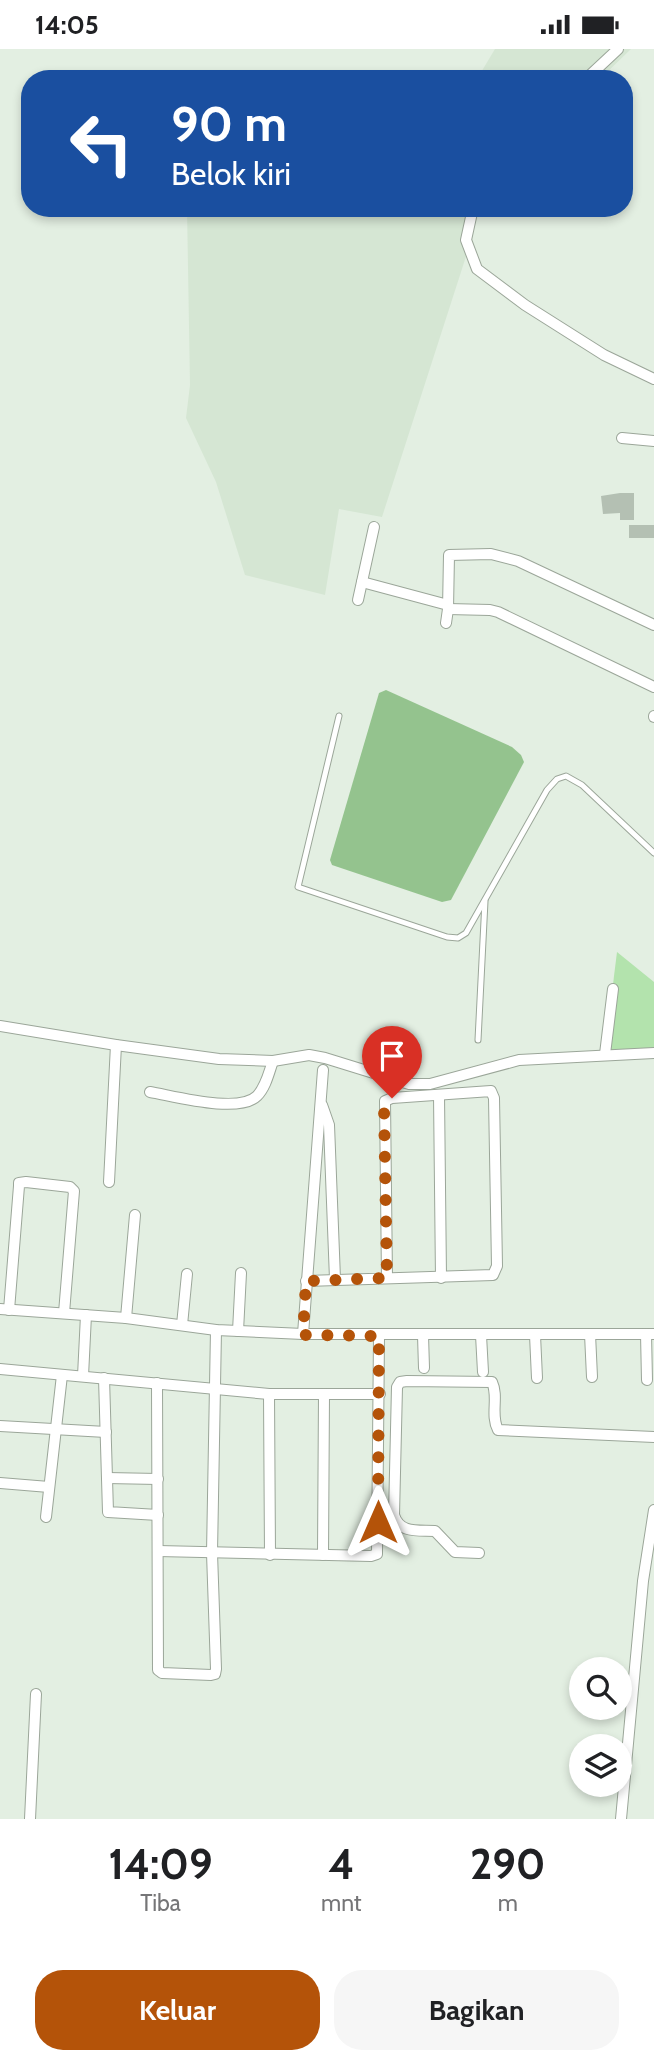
<!DOCTYPE html>
<html lang="id">
<style>
body{margin:0;font-family:Cabin,sans-serif;background:#f6f6f6;color:#202124;height:100vh;display:flex;flex-direction:column;font-size:26px;white-space:nowrap}
*{box-sizing:border-box;margin:0}
p{font-size:23px;color:#757577}
.icon{flex:none;width:38px;height:38px;fill:none;stroke:currentColor;stroke-width:2;stroke-linecap:round;stroke-linejoin:round}
.map{position:relative;height:1770px;overflow:hidden}
.drawer{display:flex;flex-direction:column;background:#fff;flex:1}
.drawer>*{flex:none}
.banner{position:absolute;left:21px;top:21px;width:612px;height:147px;border-radius:28px;box-shadow:0 4px 10px #0003;background:#1a4fa0;color:#fff;overflow:hidden}
.tools{position:absolute;left:569px;top:1608px;display:grid;gap:14px}
.tools a{display:grid;place-items:center;width:63px;height:63px;border-radius:50%;background:#fff;box-shadow:0 4px 10px #0003;font-size:35px}
.pin{position:absolute;display:grid;place-items:center;width:60px;height:60px;color:#fff;margin:-72px -30px;border-radius:50% 50% 50% 0;rotate:-45deg;box-shadow:0 0 7px #0007}
.pin .icon{rotate:45deg}
.me{position:absolute;width:77px;margin:-38px;rotate:0deg;stroke-linejoin:round;filter:drop-shadow(0 0 5px #0008)}
.turn{display:flex;align-items:center;gap:24px;height:147px;padding:0 35px;font-size:32px}
.turn .icon{width:91px;height:91px;stroke-width:2.5}
.turn b{display:block;font-size:49px;line-height:60px}
.eta{display:flex;justify-content:space-evenly;align-items:center;height:119px;text-align:center}
.eta b{font-size:42px;font-weight:800;line-height:49px}
.action{display:flex;gap:14px;margin-top:auto;padding:14px 35px}
.action a{flex:1;height:80px;border-radius:28px;background:#b45309;color:#fff;font-size:28px;font-weight:800;line-height:80px;text-align:center}
.action a+a{background:#f6f6f6;color:#202124}
.status{display:flex;justify-content:space-between;align-items:center;height:49px;padding:0 35px;background:#fff;direction:ltr}
.status svg{height:19px;fill:currentColor}
.map>svg:first-child{display:block}
.built{fill:#d5e6d3}
.green{fill:#b3e3ad}
.water{fill:#94c38e}
.building{fill:#b4c0b3}
.lines{fill:none;stroke-linecap:round;stroke-linejoin:round}
.lane-casing{stroke:#9ba699;stroke-width:7}
.street-casing{stroke:#9ba699;stroke-width:12}
.lane{stroke:#fff;stroke-width:5}
.street{stroke:#fff;stroke-width:10}
.route{stroke:#b45309;stroke-width:12;stroke-dasharray:0 21.6}
</style>
<div class="status"><b>14:05</b><svg viewBox="0 0 49 12"><path d="M0 12V9h3v3zM5 12V6h3v6zM10 12V3h3v9zM15 12V0h3v12zM26 1h20v11H26zM47 4h2v5h-2z"/></svg></div>
<div class="map">
<svg width="654" height="1770" viewBox="0 0 654 1770">
<rect width="100%" height="100%" fill="#e3efe2"/>
<g class="built">
<polygon points="495,0 631,0 600,30 477,30"/>
<polygon points="187,159 478,159 471,192 382,468 339,460 325,546 245,526 216,433 186,369 190,336"/>
</g>
<polygon class="green" points="617,903 654,933 654,1007 604,1008"/>
<polygon class="water" points="386,641 512,698 521,706 524,713 451,851 442,853 332,816 330,811 379,644"/>
<g class="building">
<polygon points="620,444 634,444 634,471 620,471 620,464 603,465 601,447"/>
<rect x="629" y="476" width="25" height="13"/>
</g>
<g class="lines">
<g class="lane-casing">
<g id="lane">
<polyline points="339,667 298,838 447,888 458,889 466,884 547,741 557,730 566,727 582,736 654,804"/>
<polyline points="478,991 485,852"/>
</g>
</g>
<g class="street-casing">
<g id="street">
<polyline points="586,30 618,0"/>
<polyline points="473,159 466,191 477,220 525,256 604,306 654,330"/>
<polyline points="622,389 654,392"/>
<polyline points="362,533 448,556"/>
<polyline points="358,551 374,478"/>
<polyline points="448,560 490,561 498,563 654,638"/>
<polyline points="446,574 448,560 449,506 491,505 518,512 654,576"/>
<polyline points="654,668 654,667"/>
<polyline points="0,977 116,996 219,1010 273,1012 309,1006 325,1009 409,1035 430,1035 519,1011 654,1004"/>
<polyline points="605,1005 613,940"/>
<path d="M 150,1043 C 174,1047 239,1065 257,1047 C 266,1038 269,1023 273,1012"/>
<polyline points="439,1046 441,1229"/>
<polyline points="322,1056 329,1076 335,1230"/>
<polyline points="109,1133 116,996"/>
<polyline points="306,1232 493,1226 497,1217 494,1049 491,1042 392,1049 385,1052 387,1229"/>
<polyline points="0,1260 126,1269 216,1281 303,1285 654,1285"/>
<polyline points="9,1261 19,1137 19,1134 26,1133 70,1138 74,1142 64,1264"/>
<polyline points="126,1269 135,1166"/>
<polyline points="182,1276 187,1225"/>
<polyline points="238,1282 241,1224"/>
<polyline points="303,1285 323,1021"/>
<polyline points="590,1285 592,1328"/>
<polyline points="646,1285 647,1331"/>
<polyline points="423,1286 424,1319"/>
<polyline points="481,1286 483,1323"/>
<polyline points="535,1286 537,1329"/>
<polyline points="0,1320 269,1345 380,1345"/>
<polyline points="83,1327 86,1266"/>
<polyline points="104,1329 108,1463 158,1466"/>
<polyline points="157,1334 158,1621 162,1624 211,1626 215,1625 216,1620 212,1504 216,1281"/>
<polyline points="269,1345 270,1506"/>
<polyline points="0,1377 106,1383"/>
<polyline points="107,1429 158,1430"/>
<polyline points="0,1434 49,1438"/>
<polyline points="46,1468 62,1326"/>
<polyline points="158,1502 371,1507 377,1505 379,1287"/>
<path d="M 479,1504 L 455,1503 L 435,1482 C 418,1481 400,1485 394,1466 L 397,1338 L 400,1333 L 407,1332 L 492,1333 C 499,1348 490,1366 498,1381 L 654,1388"/>
<polyline points="323,1506 324,1345"/>
<polyline points="30,1770 36,1645"/>
<polyline points="621,1770 643,1532 654,1461"/>
</g>
</g>
<use href="#lane" class="lane"/>
<use href="#street" class="street"/>
</g>
<g class="lines">
<polyline class="route" points="378,1473 379,1287 303,1286 306,1232 387,1229 384,1059 385,1052 392,1049"/>
</g>
</svg>
<div class="tools">
<a><svg class="icon" aria-label="search" viewBox="0 0 24 24"><circle cx="10" cy="10" r="6"/><path d="M15 15l6 6"/></svg></a>
<a><svg class="icon" aria-label="layers" viewBox="0 0 24 24"><path d="M12 4l9 5-9 5-9-5zM3 14l9 5 9-5"/></svg></a>
</div>
<div class="pin" style="left:392px;top:1049px;background:#d93025"><svg class="icon" aria-label="arrive" viewBox="0 0 24 24"><path d="M6 21V4h12l-3 4 3 4H6"/></svg></div>
<svg class="me" style="left:378px;top:1473px" viewBox="-20 -20 40 40"><path d="M0-17L14 15 0 8-14 15z" fill="#b45309" stroke="#fff" stroke-width="4"/></svg>
<div class="banner">
<div class="turn"><svg class="icon" aria-label="left" viewBox="0 0 24 24"><path d="M17 20v-9H6M10 6l-5 5 5 5"/></svg><div><b>90 m</b>Belok kiri</div></div>
</div>
</div>
<section class="drawer">
<div class="eta">
<div><b>14:09</b><p>Tiba</p></div>
<div><b>4</b><p>mnt</p></div>
<div><b>290</b><p>m</p></div>
</div>
<div class="action"><a>Keluar</a><a>Bagikan</a></div>
</section>
